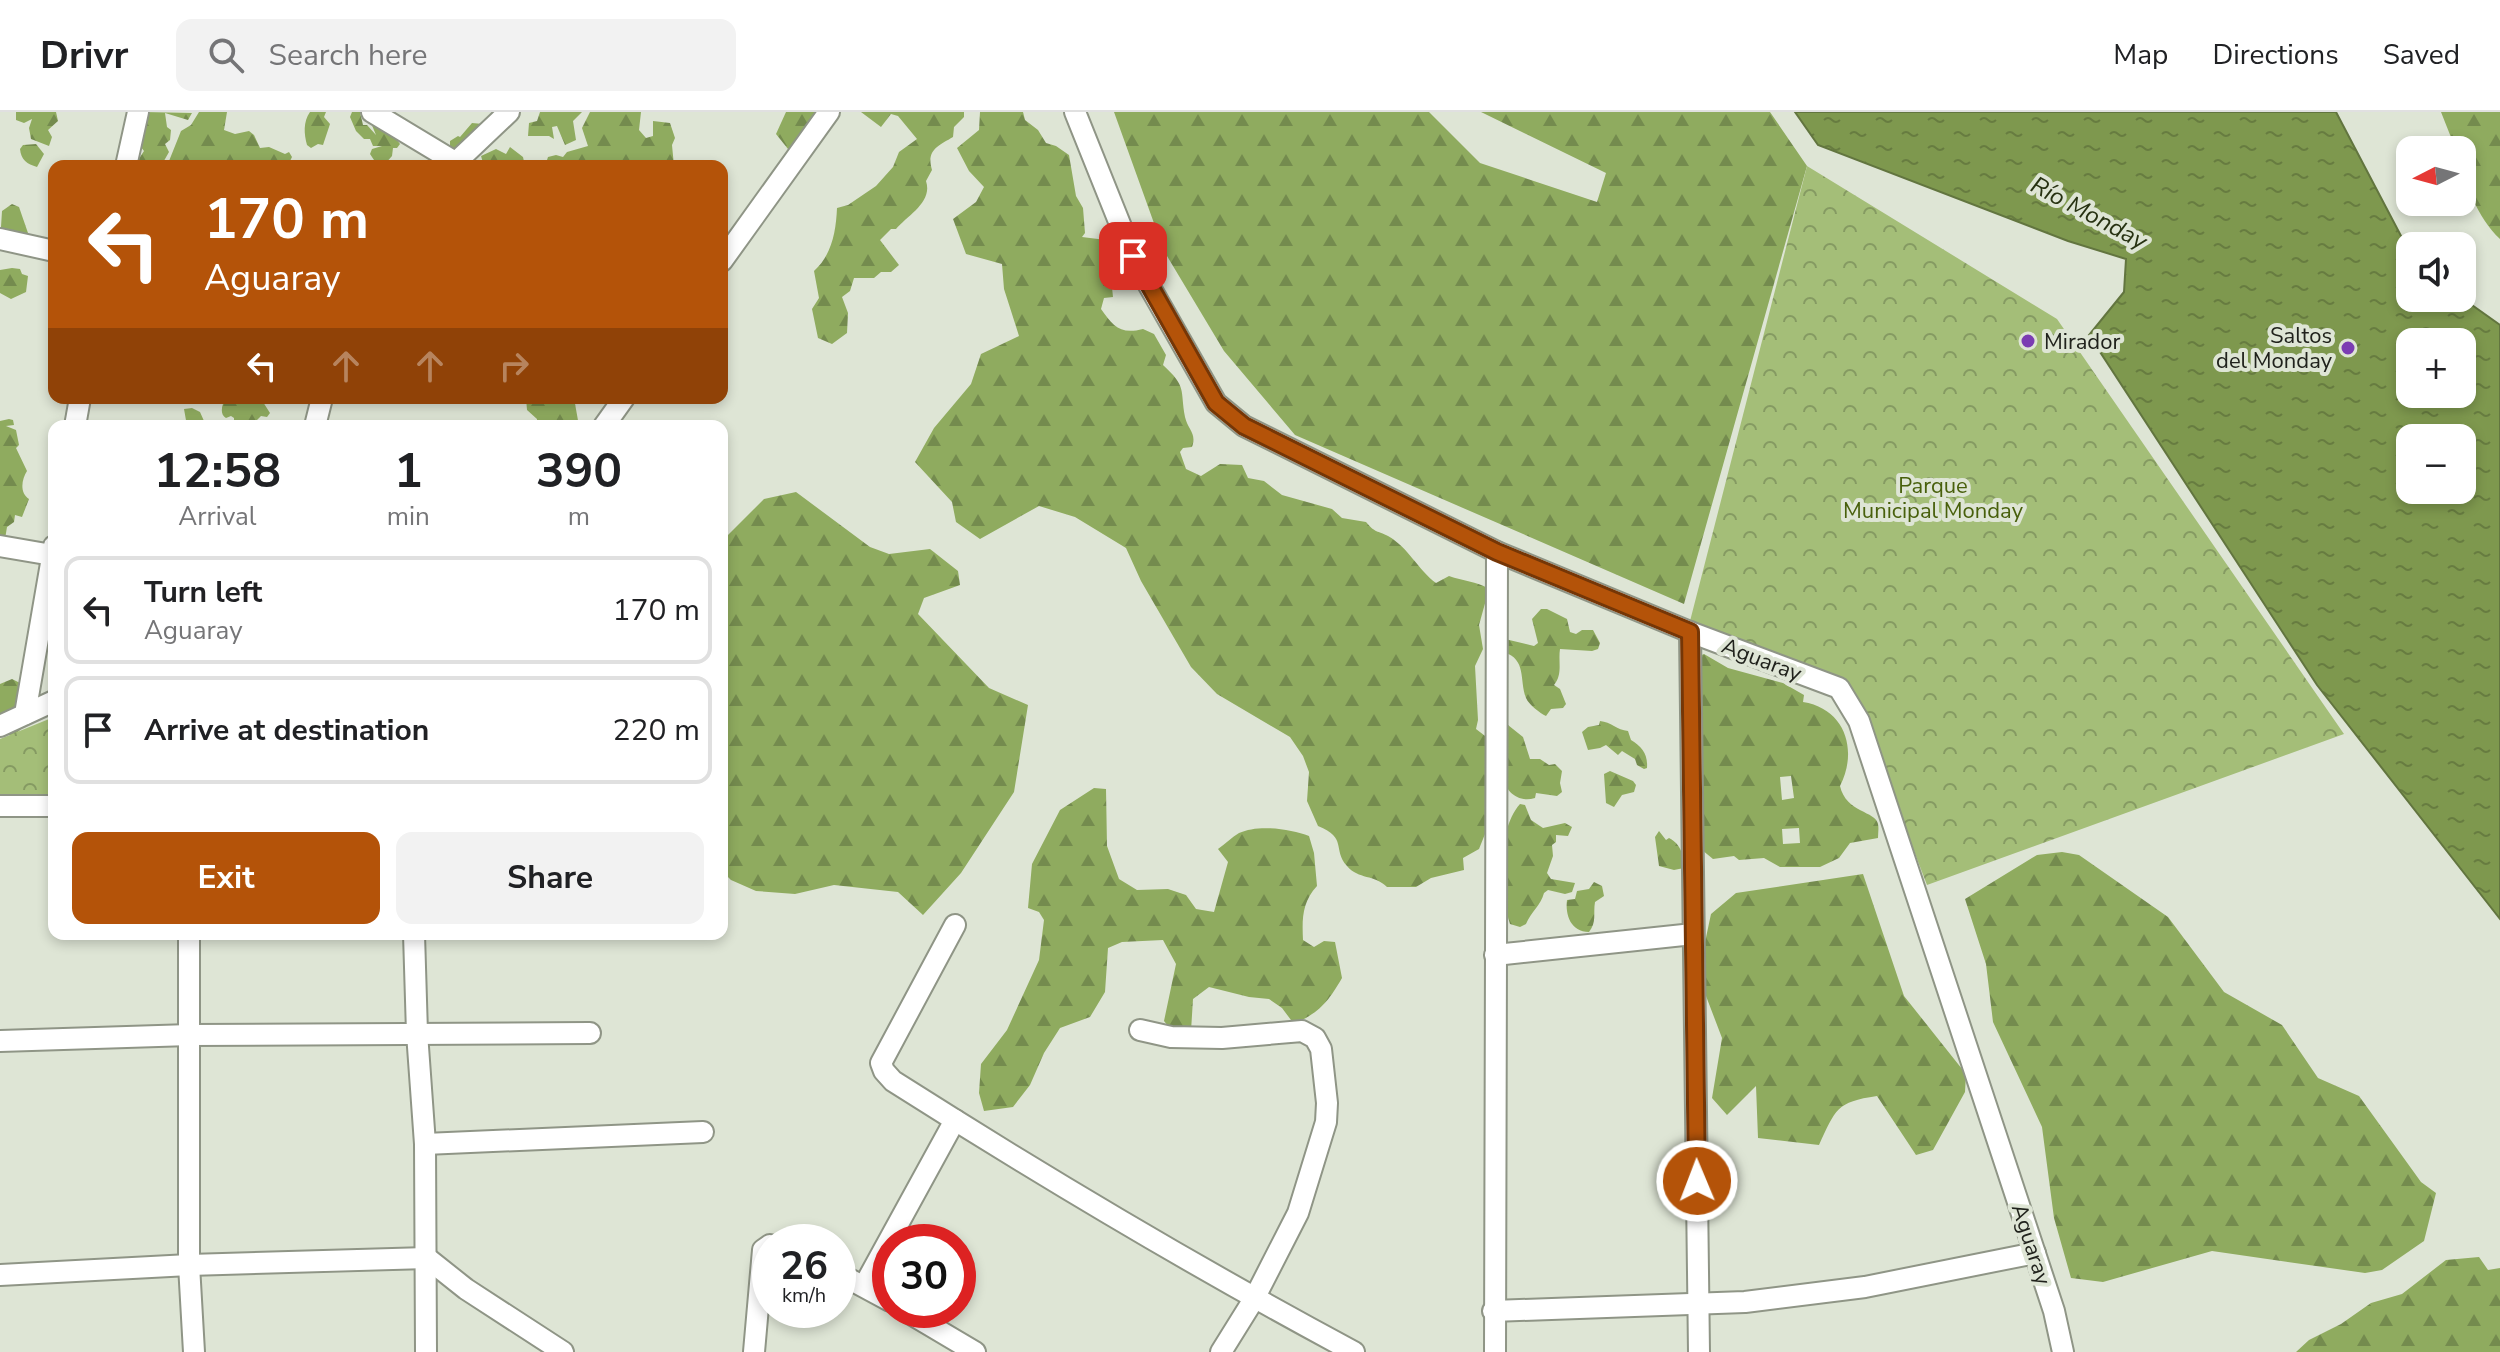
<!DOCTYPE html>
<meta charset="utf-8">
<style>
body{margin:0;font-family:"Nunito Sans",sans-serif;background:#f2f2f2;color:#202124;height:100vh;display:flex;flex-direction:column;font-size:30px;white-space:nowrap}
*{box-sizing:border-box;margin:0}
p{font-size:26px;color:#757577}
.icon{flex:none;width:44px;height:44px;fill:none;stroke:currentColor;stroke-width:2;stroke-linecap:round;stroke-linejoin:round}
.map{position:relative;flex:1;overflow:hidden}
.panel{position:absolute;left:48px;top:308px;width:680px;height:520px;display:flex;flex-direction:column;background:#fff;border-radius:16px;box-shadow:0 4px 12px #0003}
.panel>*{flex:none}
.guide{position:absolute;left:48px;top:48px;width:680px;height:244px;border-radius:16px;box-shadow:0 4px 12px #0003;background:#b45309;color:#fff;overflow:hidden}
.needle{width:52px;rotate:264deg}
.controls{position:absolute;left:2396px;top:24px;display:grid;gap:16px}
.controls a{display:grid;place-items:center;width:80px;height:80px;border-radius:16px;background:#fff;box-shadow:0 4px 12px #0003;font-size:40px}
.speed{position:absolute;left:752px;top:1112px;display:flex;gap:16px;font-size:40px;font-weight:700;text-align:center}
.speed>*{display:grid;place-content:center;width:104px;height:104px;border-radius:50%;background:#fff;box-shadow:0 4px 12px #0003;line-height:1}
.speed small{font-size:20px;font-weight:400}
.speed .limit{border:12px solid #d22;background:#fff;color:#111}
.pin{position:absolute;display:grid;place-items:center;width:68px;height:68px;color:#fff;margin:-34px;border-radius:16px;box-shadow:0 4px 12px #0006}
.me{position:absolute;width:88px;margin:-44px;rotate:359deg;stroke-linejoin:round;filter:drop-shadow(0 0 6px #0008)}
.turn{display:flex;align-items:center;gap:28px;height:168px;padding:0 24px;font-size:36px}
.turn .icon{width:104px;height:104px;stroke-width:2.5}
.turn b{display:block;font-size:56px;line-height:68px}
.lanes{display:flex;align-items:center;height:76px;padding:0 24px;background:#0003;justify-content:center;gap:40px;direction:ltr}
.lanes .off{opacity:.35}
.eta{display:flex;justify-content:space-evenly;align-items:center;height:136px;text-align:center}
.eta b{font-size:48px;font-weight:700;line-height:56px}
.primary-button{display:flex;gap:16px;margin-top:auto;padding:16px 24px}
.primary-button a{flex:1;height:92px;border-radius:16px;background:#b45309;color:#fff;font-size:32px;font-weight:700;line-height:92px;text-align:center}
.primary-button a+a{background:#f2f2f2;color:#202124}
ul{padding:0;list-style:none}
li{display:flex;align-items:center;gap:24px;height:108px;margin:0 16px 12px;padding:0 8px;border:4px solid #e0e0e0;border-radius:16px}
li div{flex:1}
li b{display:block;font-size:30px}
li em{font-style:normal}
header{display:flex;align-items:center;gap:48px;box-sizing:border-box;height:112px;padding:0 40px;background:#fff;border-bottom:2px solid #e0e0e0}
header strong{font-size:38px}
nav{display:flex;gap:44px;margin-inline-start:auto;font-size:28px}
.search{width:560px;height:72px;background:#f2f2f2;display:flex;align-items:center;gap:20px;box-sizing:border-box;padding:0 28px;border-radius:16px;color:#757577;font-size:30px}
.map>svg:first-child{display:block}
.forest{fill:url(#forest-firs);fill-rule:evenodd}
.park{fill:url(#park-crowns)}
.water{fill:url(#water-ripples);stroke:#62753f;stroke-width:2;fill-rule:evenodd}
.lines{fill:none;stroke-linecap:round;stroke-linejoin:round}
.minor-casing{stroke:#8f9586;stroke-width:24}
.minor{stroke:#fff;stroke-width:20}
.route-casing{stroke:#753606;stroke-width:20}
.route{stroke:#b45309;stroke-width:14}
.poi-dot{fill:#7b3db2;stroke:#dee5d5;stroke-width:3}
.labels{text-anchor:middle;stroke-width:8;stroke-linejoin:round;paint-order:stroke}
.poi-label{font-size:22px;fill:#20221c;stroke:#dee5d5;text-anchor:end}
.park-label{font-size:22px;fill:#48600c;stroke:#dee5d5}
.street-label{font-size:22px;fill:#20221c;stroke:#dee5d5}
.water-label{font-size:24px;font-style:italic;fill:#273212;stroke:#dee5d5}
</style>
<header>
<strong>Drivr</strong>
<div class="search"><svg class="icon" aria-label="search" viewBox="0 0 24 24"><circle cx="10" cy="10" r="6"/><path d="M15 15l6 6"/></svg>Search here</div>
<nav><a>Map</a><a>Directions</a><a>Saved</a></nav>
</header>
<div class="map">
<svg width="2500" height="1240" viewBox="0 0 2500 1240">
<defs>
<pattern id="forest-firs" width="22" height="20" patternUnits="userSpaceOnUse" patternTransform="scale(2)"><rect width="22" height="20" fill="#8fab5f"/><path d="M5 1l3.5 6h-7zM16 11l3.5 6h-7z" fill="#748b4e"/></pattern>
<pattern id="park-crowns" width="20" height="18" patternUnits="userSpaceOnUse" patternTransform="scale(2)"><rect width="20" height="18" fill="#a4be78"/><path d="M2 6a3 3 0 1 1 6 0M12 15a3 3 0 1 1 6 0" fill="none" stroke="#859a62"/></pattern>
<pattern id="water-ripples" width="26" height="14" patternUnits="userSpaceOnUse" patternTransform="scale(2)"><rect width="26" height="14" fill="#7e984e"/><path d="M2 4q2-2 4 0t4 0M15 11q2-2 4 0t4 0" fill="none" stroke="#677c40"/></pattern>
</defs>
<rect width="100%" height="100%" fill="#dee5d5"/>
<g class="forest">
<polygon points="16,0 56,0 58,9 48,18 52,25 49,34 31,27 29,16 32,7 24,11 16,8"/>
<polygon points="144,0 192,1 188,8 165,1 167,15 171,18 170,28 165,32 169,40 161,54 134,54 144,39 137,30 145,16 142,10"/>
<polygon points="199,0 227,0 224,18 235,22 249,19 254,23 260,36 269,35 285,42 289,40 292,45 289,51 291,54 167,54 181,19 191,13"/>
<path d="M 326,0 L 324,5 L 330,12 L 323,33 L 318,32 L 311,36 L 307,33 C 304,22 303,10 310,0 Z"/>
<polygon points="352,0 360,0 363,13 367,13 376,23 371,11 394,24 400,32 397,36 393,36 392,44 385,52 376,51 370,42 372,37 382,34 373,34 370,27 364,27 356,19 350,5"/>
<polygon points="540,0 582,0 573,9 576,28 565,33 557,14 552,15 554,27 549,24 528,24 529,11 537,9"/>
<polygon points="590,0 641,0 639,18 646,26 653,24 653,9 670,11 675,26 672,33 674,54 545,54 548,45 556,43 563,45 567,40 588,34 582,16"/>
<polygon points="786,0 826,0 796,39 788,37 776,22"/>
<path d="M 861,0 L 964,0 L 964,5 L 954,15 L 953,25 C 938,34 926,38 932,58 L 926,69 C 933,90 908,103 896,117 L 891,117 L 880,128 L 899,153 L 891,160 L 881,160 L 874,166 L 854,166 L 850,179 L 842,185 L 848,201 L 847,221 L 832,232 L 818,226 L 812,197 L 819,186 L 814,159 C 832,143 836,119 837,96 L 848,93 L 876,74 L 893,55 L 899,40 L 917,27 L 898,4 L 891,2 L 881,15 Z"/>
<path d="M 980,0 L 1023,0 L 1025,8 L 1038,18 L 1046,31 L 1056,34 L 1069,43 L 1076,84 L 1083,96 L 1085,121 L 1082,125 L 1106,128 L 1114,149 L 1111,166 L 1113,185 L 1104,186 L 1101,197 C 1113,214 1120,223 1143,217 L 1154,222 L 1166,243 L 1163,253 C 1187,275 1180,277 1185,305 C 1188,318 1197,321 1192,335 L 1183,336 L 1180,340 L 1186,357 L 1201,364 L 1220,352 L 1242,353 L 1248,366 L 1264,369 L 1282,383 L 1332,397 L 1342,406 L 1366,410 C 1376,422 1377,418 1388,424 C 1409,436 1418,458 1436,471 L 1449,464 C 1463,469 1476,469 1489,477 L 1479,513 L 1483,537 L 1475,554 L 1478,608 L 1476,617 L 1489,627 L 1487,717 L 1479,737 L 1463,746 L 1464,758 L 1431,766 L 1416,775 L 1387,775 C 1374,762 1359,768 1347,754 C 1332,737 1348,726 1318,714 L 1307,689 L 1309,660 L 1303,644 L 1290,625 L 1217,582 L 1191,555 L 1141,469 L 1126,436 L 1075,405 L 1039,394 L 980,427 L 956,410 L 952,390 L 915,350 L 934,316 L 971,272 L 981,242 L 1019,224 L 1004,177 L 1002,152 L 966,142 L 953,107 L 976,90 L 984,75 L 969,59 L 957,36 L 979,18 Z"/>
<polygon points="1114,0 1429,0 1480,51 1597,90 1606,61 1481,0 1770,0 1807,54 1684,492 1295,323 1224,239 1164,139"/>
<path d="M 2441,0 L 2500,0 L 2500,127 C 2478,106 2462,70 2462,38 L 2456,38 Z"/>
<polygon points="472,11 483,12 489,30 487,35 481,33 450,42 450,29 458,24 460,25"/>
<path d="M 36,32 L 44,42 L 37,55 C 27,52 21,48 20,37 L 23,33 Z"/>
<polygon points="510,35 523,45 525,54 484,54 481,44 496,37 506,42"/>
<polygon points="12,92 19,95 28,121 20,127 0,131 2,99"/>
<polygon points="12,156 20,157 22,162 28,164 26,180 11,187 0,181 0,158"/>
<path d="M 226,286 C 240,286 250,295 263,290 L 270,301 L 267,305 L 261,304 L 256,309 L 245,310 L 245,314 L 234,314 L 234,306 L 231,304 L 226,306 C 219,302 222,292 226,286 Z"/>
<polygon points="526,286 574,286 579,314 568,314 561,309 557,313 546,308 544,314 537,314 537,307 527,298"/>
<polygon points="192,296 200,300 204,309 212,308 219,314 187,314 184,297"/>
<path d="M 9,307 L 13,308 L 14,313 L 6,314 L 16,318 L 19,333 L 16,336 L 27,359 C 22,367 19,380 29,387 L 22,405 L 15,403 L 14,410 L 7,415 L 5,427 L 0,428 L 0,309 Z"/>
<polygon points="796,380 870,435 889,442 930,437 958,459 960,473 924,486 918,502 989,576 1028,593 1014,680 961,761 923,803 898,780 834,773 795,782 756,779 731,768 722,759 722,429 764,387"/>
<path d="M 1541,497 L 1547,497 L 1567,507 L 1570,520 L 1576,522 L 1582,518 L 1593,518 L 1600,531 L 1598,537 L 1592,539 L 1560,537 C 1558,550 1563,562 1554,573 L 1560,577 L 1566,592 L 1563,596 L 1551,597 L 1546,604 C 1540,601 1529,593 1526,586 C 1519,567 1527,548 1504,540 L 1505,527 L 1534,534 L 1538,531 L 1532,507 Z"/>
<path d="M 1704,542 L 1728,556 L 1783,571 L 1804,583 L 1803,590 C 1846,597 1858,639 1840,674 C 1846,701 1876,699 1878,712 C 1879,717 1878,721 1878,726 L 1850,731 L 1839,746 L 1820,755 L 1780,755 L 1764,746 L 1739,748 L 1734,744 L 1713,747 L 1696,733 L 1695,546 ZM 1791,664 L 1794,686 L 1782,688 L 1780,665 ZM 1799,716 L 1800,731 L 1783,732 L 1782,717 Z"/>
<polygon points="12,567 24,573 21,617 15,623 0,623 0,572"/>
<path d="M 1600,609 C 1611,610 1617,618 1628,619 L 1631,628 C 1642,635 1648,642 1647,656 L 1644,657 L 1637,653 L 1635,647 L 1622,639 L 1618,643 L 1606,633 L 1600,636 L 1588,638 L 1582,620 L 1588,615 L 1599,613 Z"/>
<path d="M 1504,613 L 1508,613 L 1523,625 L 1530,647 L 1540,647 L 1549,653 L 1555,652 L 1562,659 L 1560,671 L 1562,680 L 1557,684 L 1536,681 L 1535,686 C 1518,691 1505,680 1502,662 C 1501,653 1507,644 1508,636 L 1501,624 Z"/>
<polygon points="1610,659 1633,669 1636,673 1634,680 1622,683 1614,695 1606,691 1604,662"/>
<path d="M 1094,676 L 1106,677 L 1107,734 L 1119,767 L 1137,778 L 1168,777 L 1186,783 L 1196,797 L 1214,800 L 1228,750 L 1218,737 C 1225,732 1232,725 1239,721 C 1258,712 1291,717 1309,724 L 1314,741 L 1317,774 C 1302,790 1302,807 1303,828 L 1314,835 L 1324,829 L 1335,830 L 1342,866 C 1328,890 1320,900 1294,912 L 1282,896 L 1269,887 L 1249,885 L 1209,875 L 1193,887 L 1191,919 L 1172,919 L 1164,909 L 1176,852 L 1163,828 L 1122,830 L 1108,836 L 1105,880 L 1090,905 L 1060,916 L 1044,941 L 1030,973 L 1013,995 L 984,999 L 979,981 L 981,952 L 1007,918 L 1039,848 L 1044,808 L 1039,800 L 1028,796 L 1032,752 L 1060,698 Z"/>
<path d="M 1520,692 L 1525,693 L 1531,708 L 1543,716 L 1565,711 L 1572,715 L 1568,724 L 1556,723 L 1556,730 L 1552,733 L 1553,744 L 1547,761 L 1551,767 L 1575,771 L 1572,780 L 1565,782 L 1548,778 L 1544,781 C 1541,793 1531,800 1526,812 L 1520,815 L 1510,812 C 1500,779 1496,719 1520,692 Z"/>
<path d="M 1659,719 L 1666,728 L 1669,726 C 1682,733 1683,743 1684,756 L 1674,758 L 1659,754 L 1655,725 Z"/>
<polygon points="2062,740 2079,743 2168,805 2224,880 2282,913 2318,966 2359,984 2421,1070 2436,1081 2424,1129 2382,1158 2365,1161 2212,1139 2103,1170 2071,1166 2054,1106 2042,1015 1993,910 1986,852 1965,787 2037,743"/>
<path d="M 1863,762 L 1904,884 L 1966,962 L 1965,980 L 1933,1038 L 1916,1043 L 1877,984 C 1836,990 1836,997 1819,1033 L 1758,1026 L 1756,974 L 1727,1003 L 1712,986 L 1722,926 L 1698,863 L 1711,802 L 1736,781 Z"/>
<path d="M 1594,770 L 1602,774 L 1604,784 L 1595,790 C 1593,802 1597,810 1589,820 C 1571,820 1565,803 1567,788 L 1575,787 L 1577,779 L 1589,777 Z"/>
<polygon points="2479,1145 2488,1158 2500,1156 2500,1240 2296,1240 2309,1228 2341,1212 2371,1191 2402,1182 2446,1148"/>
</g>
<g class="park">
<polygon points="1807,54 2057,207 2344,622 1927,773 1862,603 1839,569 1689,513"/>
<polygon points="54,605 54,699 0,702 0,627"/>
</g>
<path class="water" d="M 1795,0 L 2336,0 L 2410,141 L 2410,186 L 2462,186 L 2500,213 L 2500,807 L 2317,573 L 2089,223 L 2124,180 L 2126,147 L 2068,129 L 1818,33 ZM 2410,230 L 2462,230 L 2462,282 L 2410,282 ZM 2410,326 L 2462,326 L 2462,378 L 2410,378 Z"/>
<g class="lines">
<g class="minor-casing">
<g id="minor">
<polyline points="372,0 455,50"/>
<polyline points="1075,0 1134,147 1216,291 1244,314 1497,440 1690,520 1839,576 1859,609 2054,1199 2063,1240"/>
<polyline points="126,54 138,0"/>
<polyline points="452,54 509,0"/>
<polyline points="0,127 54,139"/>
<polyline points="722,149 829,0"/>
<polyline points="75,314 80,286"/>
<polyline points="315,314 322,286"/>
<polyline points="604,314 624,286"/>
<polyline points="0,434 52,443"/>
<polyline points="1690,520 1699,1240"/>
<polyline points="25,602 54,434"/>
<polyline points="0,614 54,589"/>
<polyline points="0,694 54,694"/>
<path d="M 955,813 L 881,951 L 884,959 L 893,969 C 1044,1065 1197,1156 1354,1240"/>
<polyline points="189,822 189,1153 194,1240"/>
<polyline points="414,822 417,921 425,1032 426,1240"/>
<polyline points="1495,843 1693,822"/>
<polyline points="1140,918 1171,925 1222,926 1302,919 1315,926 1321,937 1327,991 1326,1010 1298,1101 1254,1187 1221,1240"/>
<polyline points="0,929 190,923 590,921"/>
<polyline points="425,1032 703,1020"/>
<polyline points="838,1161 890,1189"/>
<polyline points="0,1163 189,1153 427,1146 466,1177 563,1240"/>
<polyline points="864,1174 955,1008"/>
<polyline points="904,1198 975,1240"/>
<polyline points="1493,1199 1745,1190 1865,1175 2035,1141"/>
<polyline points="754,1240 763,1138 770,1133"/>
<polyline points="1495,1240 1497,440"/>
</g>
</g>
<use href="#minor" class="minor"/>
</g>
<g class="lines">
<g class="route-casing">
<polyline id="route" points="1133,144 1216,291 1244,314 1497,440 1690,520 1697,1069"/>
</g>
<use href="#route" class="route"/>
</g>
<g class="poi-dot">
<circle cx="2028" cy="229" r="8"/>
<circle cx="2348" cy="236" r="8"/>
</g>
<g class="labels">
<g class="poi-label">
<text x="2332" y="231">Saltos<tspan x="2332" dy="25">del Monday</tspan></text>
<text x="2044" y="237" text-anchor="start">Mirador</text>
</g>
<g class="park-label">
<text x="1933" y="381">Parque<tspan x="1933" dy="25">Municipal Monday</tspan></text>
</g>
<g class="street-label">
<text transform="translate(1762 547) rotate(21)" y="8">Aguaray</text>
<text transform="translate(2032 1132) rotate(72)" y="8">Aguaray</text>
</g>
<g class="water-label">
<text transform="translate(2089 101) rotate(28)" y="8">Río Monday</text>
</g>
</g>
</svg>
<div class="controls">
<a><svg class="needle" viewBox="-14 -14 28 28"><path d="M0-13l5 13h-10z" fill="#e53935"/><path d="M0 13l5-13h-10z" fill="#757577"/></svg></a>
<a><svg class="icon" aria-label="sound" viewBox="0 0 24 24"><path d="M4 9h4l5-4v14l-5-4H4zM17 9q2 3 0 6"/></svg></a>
<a>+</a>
<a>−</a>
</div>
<div class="speed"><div>26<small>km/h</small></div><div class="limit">30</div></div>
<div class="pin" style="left:1133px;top:144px;background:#d93025"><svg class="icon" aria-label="arrive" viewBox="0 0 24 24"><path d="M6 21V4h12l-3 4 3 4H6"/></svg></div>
<svg class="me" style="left:1697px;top:1069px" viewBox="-20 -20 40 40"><circle r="17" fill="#b45309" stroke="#fff" stroke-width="3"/><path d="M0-11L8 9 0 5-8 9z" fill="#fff"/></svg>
<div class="guide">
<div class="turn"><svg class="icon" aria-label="left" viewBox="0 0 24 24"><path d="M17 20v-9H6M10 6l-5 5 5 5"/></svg><div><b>170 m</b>Aguaray</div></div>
<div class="lanes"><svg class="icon" aria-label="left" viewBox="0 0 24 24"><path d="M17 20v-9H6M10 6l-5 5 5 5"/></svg><svg class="icon off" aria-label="ahead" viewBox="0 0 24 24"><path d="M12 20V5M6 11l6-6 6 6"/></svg><svg class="icon off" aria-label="ahead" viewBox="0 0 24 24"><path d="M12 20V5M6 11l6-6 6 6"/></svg><svg class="icon off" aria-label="right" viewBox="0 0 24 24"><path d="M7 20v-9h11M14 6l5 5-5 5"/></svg></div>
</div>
<section class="panel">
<div class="eta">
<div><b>12:58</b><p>Arrival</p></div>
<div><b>1</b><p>min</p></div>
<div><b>390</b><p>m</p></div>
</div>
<ul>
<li><svg class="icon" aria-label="left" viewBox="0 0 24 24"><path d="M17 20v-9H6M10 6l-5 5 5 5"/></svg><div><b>Turn left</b><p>Aguaray</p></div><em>170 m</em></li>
<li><svg class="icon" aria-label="arrive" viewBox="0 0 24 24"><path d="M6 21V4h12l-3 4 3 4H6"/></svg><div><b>Arrive at destination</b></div><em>220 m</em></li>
</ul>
<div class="primary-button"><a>Exit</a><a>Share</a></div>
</section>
</div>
